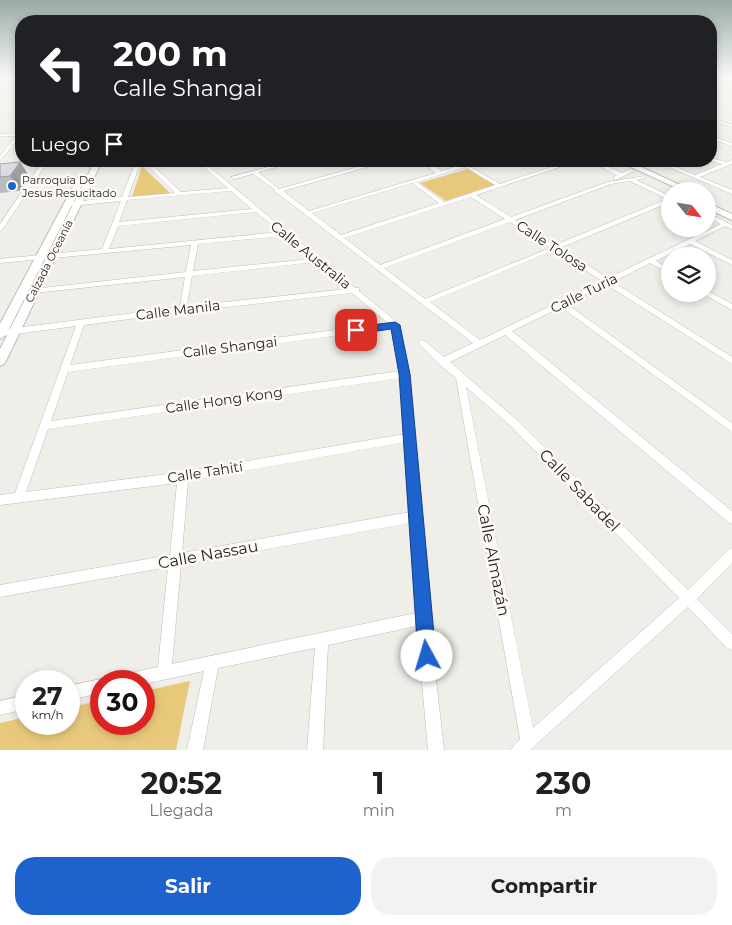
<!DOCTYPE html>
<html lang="es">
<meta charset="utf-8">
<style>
body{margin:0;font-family:Montserrat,sans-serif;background:#f2f2f2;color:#202124;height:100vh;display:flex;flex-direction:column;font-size:19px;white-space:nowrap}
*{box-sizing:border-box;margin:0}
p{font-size:16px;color:#757577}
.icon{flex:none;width:28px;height:28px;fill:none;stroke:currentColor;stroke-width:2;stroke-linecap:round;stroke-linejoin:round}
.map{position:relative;height:750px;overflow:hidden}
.drawer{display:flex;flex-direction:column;background:#fff;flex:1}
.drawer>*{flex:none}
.guide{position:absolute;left:15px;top:15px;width:702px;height:152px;border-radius:20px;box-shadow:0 2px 8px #0003;background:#202124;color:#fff;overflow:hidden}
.needle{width:32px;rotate:120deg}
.controls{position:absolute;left:661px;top:182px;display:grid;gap:10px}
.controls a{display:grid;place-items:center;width:55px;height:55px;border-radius:50%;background:#fff;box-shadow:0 2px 8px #0003;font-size:25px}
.speed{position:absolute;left:15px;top:670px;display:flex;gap:10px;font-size:25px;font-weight:700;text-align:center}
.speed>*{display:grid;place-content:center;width:65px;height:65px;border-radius:50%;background:#fff;box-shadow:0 2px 8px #0003;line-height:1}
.speed small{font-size:12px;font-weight:400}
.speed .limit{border:8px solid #d22;background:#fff;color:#111}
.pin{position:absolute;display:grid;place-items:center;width:42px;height:42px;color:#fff;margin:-21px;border-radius:10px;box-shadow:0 2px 8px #0006}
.me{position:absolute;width:55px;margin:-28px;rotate:354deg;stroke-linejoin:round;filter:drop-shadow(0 0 4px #0008)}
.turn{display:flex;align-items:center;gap:18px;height:105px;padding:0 15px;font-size:22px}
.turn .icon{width:65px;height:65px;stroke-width:2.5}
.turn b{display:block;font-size:35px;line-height:42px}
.then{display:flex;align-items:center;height:48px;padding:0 15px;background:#0003;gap:10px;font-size:19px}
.eta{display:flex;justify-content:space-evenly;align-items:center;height:85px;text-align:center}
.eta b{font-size:30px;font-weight:700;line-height:35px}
.button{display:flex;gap:10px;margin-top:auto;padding:10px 15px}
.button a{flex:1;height:58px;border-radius:20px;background:#1e62ce;color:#fff;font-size:20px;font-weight:700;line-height:58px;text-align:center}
.button a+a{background:#f2f2f2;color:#202124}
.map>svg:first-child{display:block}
.green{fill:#e8c87b}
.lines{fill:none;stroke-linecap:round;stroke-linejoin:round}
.street-casing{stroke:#bfbdb8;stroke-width:1}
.secondary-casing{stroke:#bfbdb8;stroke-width:2}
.street{fill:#fff;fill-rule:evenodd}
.secondary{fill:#fff;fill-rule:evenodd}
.highway-bridge-casing{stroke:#bfbdb8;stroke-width:8;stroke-linecap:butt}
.highway-bridge{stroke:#fff;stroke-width:8}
.wall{fill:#b8bbbf}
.shaded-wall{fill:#96989b}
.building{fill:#d6d9de;stroke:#96989b}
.route{fill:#1e62ce;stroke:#144086}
.poi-dot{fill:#1e62ce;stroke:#fefbf6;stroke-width:2}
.labels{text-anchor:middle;stroke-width:5;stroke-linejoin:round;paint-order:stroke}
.far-poi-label{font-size:11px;fill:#262523;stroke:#fefbf6;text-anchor:start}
.far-street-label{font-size:11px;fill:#262523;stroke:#fefbf6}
.street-label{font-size:14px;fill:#262523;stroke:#fefbf6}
.near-street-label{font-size:16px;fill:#262523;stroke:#fefbf6}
</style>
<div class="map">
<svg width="732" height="750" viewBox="0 0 732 750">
<rect width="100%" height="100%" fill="#f0eee8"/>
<g class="green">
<polygon points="142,166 171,194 132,197"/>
<polygon points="468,169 495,185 446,201 420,183"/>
<polygon points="190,681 176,750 0,750 0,723 26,717 26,724 69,724 69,708 101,700 101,724 144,724 144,691"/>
</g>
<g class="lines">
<g class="street-casing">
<g id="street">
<polygon points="20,88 21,88 21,91 0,112 0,109"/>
<polygon points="711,118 732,125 732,127 711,121"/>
<polygon points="19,131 21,131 21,135 0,161 0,156 16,136 0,136 0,134 18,133"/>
<polygon points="711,136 732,143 732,146 711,139"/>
<polygon points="711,158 726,162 732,160 732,164 700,177 732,190 732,194 655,161 662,161 695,175 722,164 711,161"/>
<polygon points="43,161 48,161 2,230 0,231 0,224"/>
<path d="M 136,161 L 141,161 L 128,197 L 175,193 L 143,161 L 148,161 L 181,192 L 228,188 L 197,161 L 202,161 L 355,288 L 359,288 L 359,291 L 398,323 L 409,374 L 429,618 L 444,750 L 428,750 L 417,626 L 328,645 L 323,750 L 307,750 L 315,648 L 218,668 L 203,750 L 187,750 L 204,671 L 144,684 L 144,681 L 119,681 L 121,676 L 126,674 L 158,667 L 168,567 L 0,597 L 0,585 L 170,555 L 177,483 L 0,505 L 0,495 L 15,493 L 76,326 L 0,336 L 0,330 L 180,307 L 185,277 L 33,293 L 29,291 L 33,289 L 186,272 L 191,245 L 0,263 L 0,259 L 102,249 L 121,201 L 70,206 L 67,204 L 70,202 L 122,197 ZM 231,191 L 252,209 L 119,222 L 127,200 ZM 256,212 L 280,232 L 109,249 L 118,226 ZM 284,236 L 311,259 L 193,271 L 198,244 ZM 316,262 L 347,289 L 187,306 L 192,276 ZM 352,293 L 388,323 L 70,365 L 84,325 L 183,312 ZM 392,328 L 400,371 L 51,421 L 68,372 ZM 401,378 L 405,434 L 183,472 L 26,492 L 48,429 ZM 405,442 L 410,512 L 182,553 L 188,481 ZM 410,523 L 416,613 L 172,664 L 181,565 Z"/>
<path d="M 290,161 L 299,161 L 258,172 L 279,189 L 379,161 L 388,161 L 283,191 L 309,211 L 436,173 L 420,161 L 426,161 L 441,171 L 474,161 L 482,161 L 469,166 L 500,184 L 570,161 L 578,161 L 476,195 L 511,217 L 608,182 L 645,176 L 645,178 L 636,180 L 670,196 L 670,202 L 560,248 L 608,278 L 721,224 L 708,217 L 708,213 L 732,225 L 732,229 L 725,226 L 695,241 L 732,260 L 732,265 L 690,244 L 656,261 L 670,269 L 670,274 L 650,263 L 613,282 L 732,357 L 732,364 L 607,285 L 567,304 L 732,423 L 732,432 L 561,307 L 512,331 L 732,511 L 732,524 L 728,522 L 505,335 L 450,362 L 517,420 L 688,590 L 728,550 L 732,548 L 732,563 L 697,599 L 732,634 L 732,650 L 727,648 L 688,607 L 530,750 L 511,750 L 514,745 L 520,739 L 456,378 L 439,364 L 418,343 L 422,340 L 425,341 L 444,357 L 473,343 L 277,193 L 275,192 L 275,190 L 253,174 L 234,179 L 231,177 ZM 465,167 L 495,185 L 444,202 L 417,182 ZM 630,181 L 667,199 L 555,245 L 515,220 L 611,184 ZM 412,183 L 439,203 L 341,235 L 312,213 ZM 471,197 L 505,219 L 380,265 L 344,238 ZM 510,222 L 550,248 L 425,299 L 384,268 ZM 554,250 L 602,281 L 480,340 L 430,302 ZM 466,387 L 511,426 L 679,598 L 533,728 Z"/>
<polygon points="589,161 596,161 622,173 631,169 634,171 616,180 613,178 617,175"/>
<polygon points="708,291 732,304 732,310 705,295 708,294"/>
<polygon points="101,679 106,681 101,681 101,693 69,700 69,686"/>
<polygon points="26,695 26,709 0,715 0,701"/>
</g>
</g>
<g class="secondary-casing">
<g id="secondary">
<polygon points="95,161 102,161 6,361 4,364 0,366 0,349"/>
<polygon points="618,161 628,161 693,191 683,191"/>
<polygon points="78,177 85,179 6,335 0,339 0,324"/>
<polygon points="708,203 732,214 732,220 708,209"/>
</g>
</g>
<use href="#street" class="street"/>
<use href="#secondary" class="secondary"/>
<g class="highway-bridge-casing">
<polyline id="highway-bridge" points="711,78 732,77"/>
</g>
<use href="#highway-bridge" class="highway-bridge"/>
</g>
<polygon class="wall" points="0,164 30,177 20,191 0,193"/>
<polygon class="shaded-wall" points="20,162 30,177 20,191 10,176"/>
<polygon class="building" points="20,162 10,176 0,177 0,164"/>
<linearGradient id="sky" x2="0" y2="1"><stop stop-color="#99aba4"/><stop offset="0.42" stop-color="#f8f7f5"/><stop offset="1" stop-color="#f8f7f5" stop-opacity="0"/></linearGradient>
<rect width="732" height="181" fill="url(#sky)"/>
<polygon class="route" points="395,322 400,325 410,374 436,656 433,662 427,665 421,662 418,656 399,374 391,329 356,334 351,330 356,327"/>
<circle class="poi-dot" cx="12" cy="186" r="5"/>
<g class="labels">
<g class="far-poi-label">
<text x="22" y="184">Parroquia De<tspan x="22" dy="13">Jesus Resucitado</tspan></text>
</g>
<g class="far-street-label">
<text transform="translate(49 261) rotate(-63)" y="4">Calzada Oceanía</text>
</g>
<g class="street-label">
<text transform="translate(552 246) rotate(33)" y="5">Calle Tolosa</text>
<text transform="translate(311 255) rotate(39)" y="5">Calle Australia</text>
<text transform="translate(584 293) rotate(-26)" y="5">Calle Turia</text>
<text transform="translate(178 310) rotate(-7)" y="5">Calle Manila</text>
<text transform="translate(230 347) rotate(-7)" y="5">Calle Shangai</text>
<text transform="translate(224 400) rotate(-8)" y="5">Calle Hong Kong</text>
<text transform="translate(205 472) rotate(-9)" y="5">Calle Tahití</text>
</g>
<g class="near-street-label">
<text transform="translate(580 490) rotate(46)" y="6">Calle Sabadel</text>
<text transform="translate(208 554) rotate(-10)" y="6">Calle Nassau</text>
<text transform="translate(494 560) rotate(79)" y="6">Calle Almazán</text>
</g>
</g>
</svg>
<div class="controls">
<a><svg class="needle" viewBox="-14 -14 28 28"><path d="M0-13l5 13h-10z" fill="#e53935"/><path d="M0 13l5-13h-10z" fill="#757577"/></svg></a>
<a><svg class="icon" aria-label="layers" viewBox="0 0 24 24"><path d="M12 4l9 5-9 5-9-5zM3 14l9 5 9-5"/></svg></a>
</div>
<div class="speed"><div>27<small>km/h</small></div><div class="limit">30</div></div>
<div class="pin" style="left:356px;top:330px;background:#d93025"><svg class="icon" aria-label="arrive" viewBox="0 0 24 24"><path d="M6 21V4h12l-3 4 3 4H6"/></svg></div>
<svg class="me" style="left:427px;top:656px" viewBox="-20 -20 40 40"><circle r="19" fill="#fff"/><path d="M0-13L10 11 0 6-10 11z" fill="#1e62ce"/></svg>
<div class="guide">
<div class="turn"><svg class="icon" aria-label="left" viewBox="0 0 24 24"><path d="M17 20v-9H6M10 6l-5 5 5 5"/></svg><div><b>200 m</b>Calle Shangai</div></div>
<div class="then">Luego<svg class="icon" aria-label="arrive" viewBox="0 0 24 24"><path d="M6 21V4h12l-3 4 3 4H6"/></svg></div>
</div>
</div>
<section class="drawer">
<div class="eta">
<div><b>20:52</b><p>Llegada</p></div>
<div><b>1</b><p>min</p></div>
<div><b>230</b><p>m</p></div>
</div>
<div class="button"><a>Salir</a><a>Compartir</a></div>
</section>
